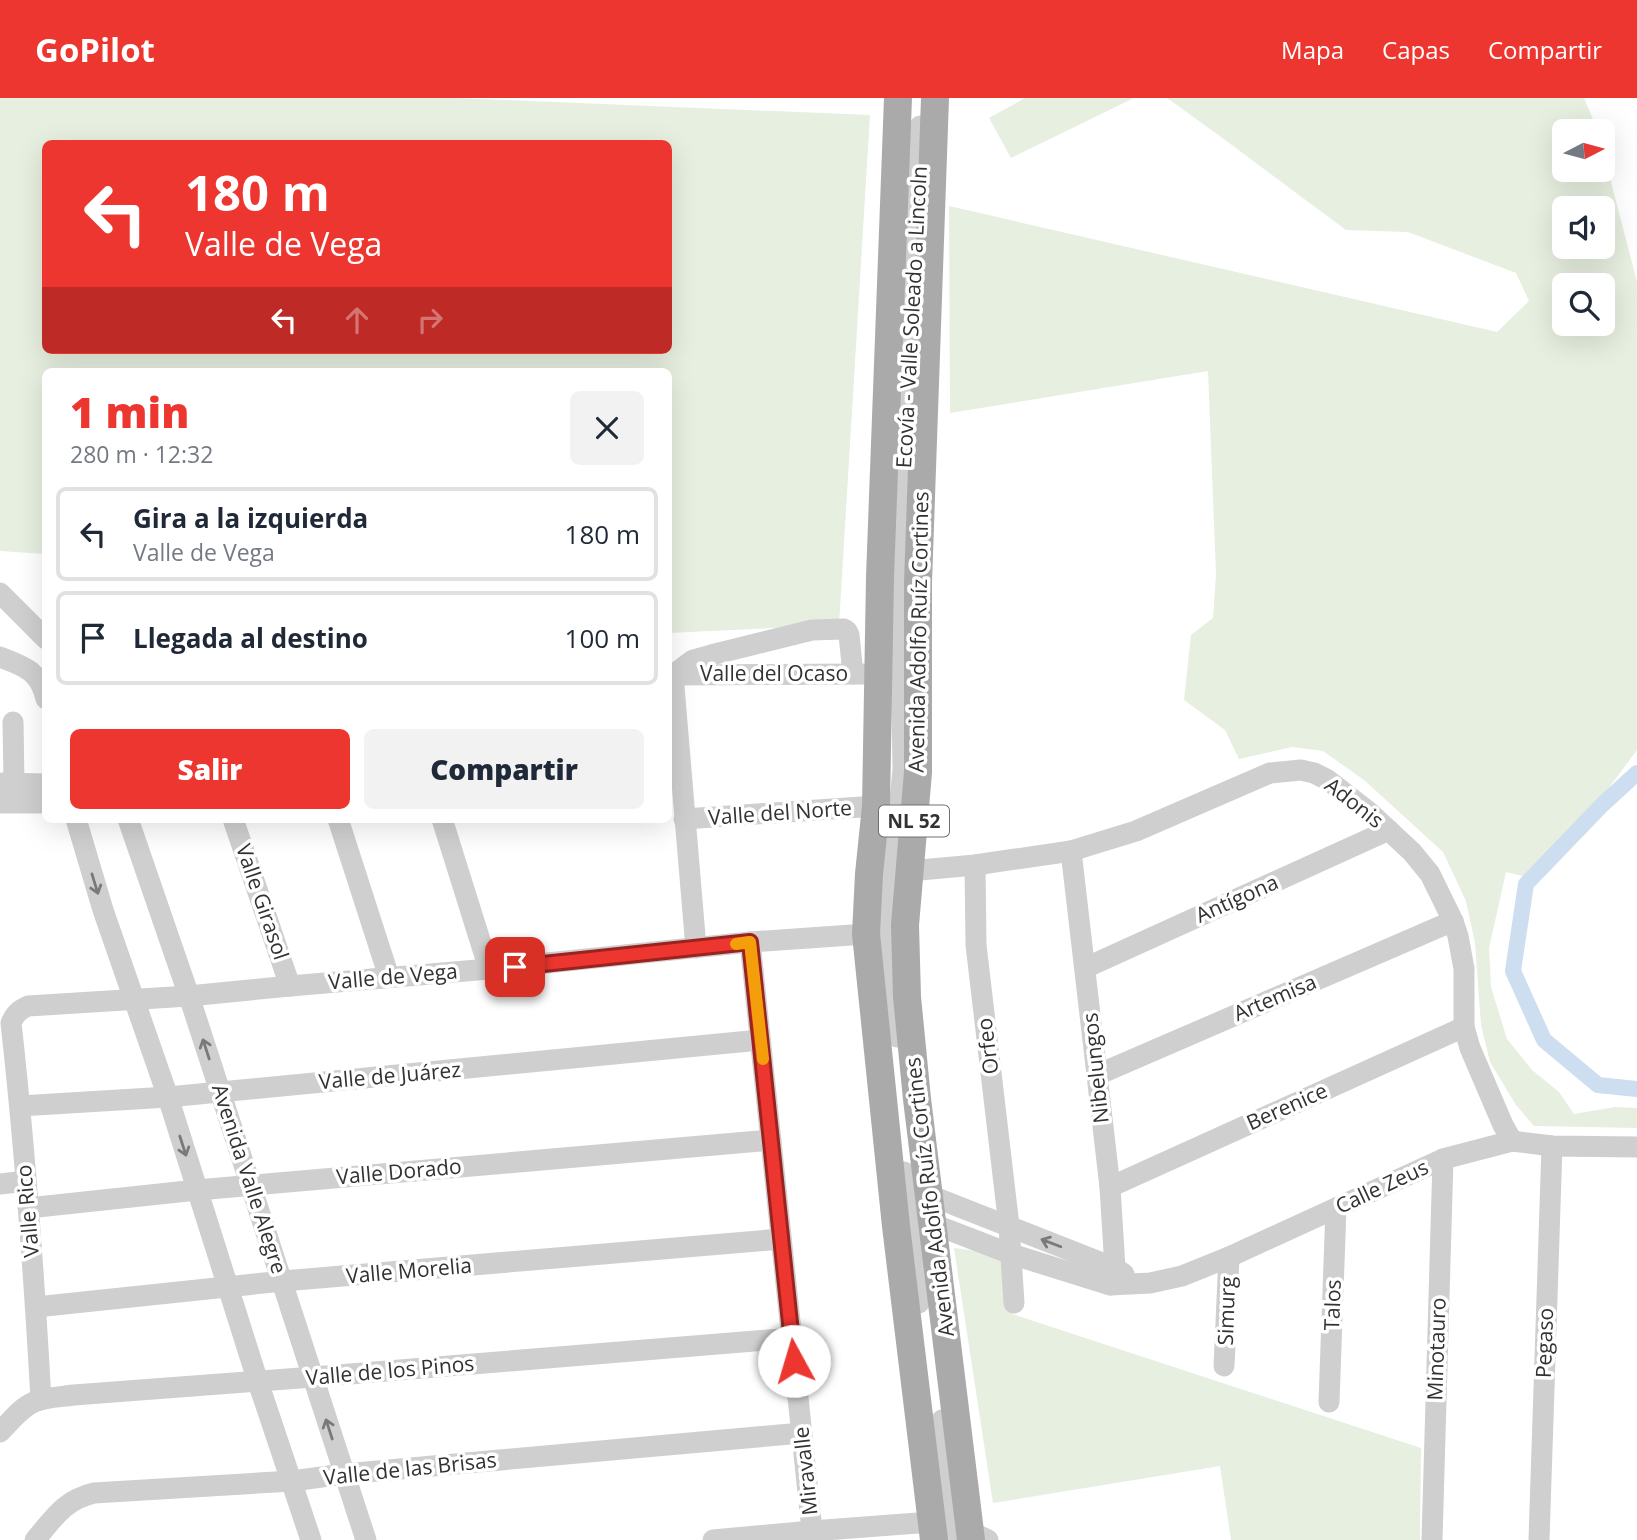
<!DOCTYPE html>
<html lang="es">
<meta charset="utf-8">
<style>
body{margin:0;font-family:"Open Sans",sans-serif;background:#f2f2f3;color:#1f2937;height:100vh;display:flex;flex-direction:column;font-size:26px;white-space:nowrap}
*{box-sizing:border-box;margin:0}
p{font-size:23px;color:#747a83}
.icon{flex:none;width:38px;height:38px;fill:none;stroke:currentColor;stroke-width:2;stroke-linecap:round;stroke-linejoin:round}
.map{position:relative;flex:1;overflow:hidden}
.drawer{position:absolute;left:42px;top:270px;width:630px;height:455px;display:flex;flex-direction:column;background:#fff;border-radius:10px;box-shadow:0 7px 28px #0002}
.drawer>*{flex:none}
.banner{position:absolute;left:42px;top:42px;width:630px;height:214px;border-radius:10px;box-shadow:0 7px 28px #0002;background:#ee3630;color:#fff;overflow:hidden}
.needle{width:46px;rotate:84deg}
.controls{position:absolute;left:1552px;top:21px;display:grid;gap:14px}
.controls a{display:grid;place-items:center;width:63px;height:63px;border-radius:10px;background:#fff;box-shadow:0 7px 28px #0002;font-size:35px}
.pin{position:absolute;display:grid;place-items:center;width:60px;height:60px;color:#fff;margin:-30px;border-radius:14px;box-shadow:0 4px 10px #0006}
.me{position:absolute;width:77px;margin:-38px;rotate:354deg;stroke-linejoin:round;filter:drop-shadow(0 0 5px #0008)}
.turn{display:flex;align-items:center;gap:24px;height:147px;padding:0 28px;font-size:32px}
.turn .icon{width:91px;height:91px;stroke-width:2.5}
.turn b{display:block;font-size:49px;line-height:60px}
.lanes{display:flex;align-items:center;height:66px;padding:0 28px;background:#0003;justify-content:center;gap:35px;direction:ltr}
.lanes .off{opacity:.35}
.round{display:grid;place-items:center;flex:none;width:74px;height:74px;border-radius:10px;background:#f2f2f3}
.head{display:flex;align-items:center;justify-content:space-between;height:119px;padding:0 28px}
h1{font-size:42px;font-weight:800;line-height:52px;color:#ee3630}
.primary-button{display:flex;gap:14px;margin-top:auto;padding:14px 28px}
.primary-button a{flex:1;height:80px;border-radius:10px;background:#ee3630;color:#fff;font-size:28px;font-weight:800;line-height:80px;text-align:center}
.primary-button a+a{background:#f2f2f3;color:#1f2937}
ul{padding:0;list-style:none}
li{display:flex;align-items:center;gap:21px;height:94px;margin:0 14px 10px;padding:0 14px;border:4px solid #e0e1e3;border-radius:10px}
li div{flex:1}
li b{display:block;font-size:26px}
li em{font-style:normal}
header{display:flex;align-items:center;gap:42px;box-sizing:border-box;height:98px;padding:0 35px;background:#ee3630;color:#fff}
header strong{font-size:33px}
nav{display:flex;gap:38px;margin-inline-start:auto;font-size:24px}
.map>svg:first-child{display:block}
.green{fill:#e7efe0;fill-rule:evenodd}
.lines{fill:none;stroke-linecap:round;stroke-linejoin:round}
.canal{stroke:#ccdeef;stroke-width:16}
.minor{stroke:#cfcfcf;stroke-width:21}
.major{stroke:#aaa;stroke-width:28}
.oneway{stroke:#797979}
.route-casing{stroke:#9b231f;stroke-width:18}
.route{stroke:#ee3630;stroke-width:12}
.slow{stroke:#f59e0b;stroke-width:12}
.labels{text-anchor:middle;stroke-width:7;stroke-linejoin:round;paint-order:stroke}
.shield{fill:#fff;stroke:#707070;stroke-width:2}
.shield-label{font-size:19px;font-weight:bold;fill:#323232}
.street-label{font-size:21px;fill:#323232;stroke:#fff}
</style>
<header>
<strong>GoPilot</strong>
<nav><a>Mapa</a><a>Capas</a><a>Compartir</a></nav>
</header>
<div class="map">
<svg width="1637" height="1442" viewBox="0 0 1637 1442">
<rect width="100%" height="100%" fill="#fff"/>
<g class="green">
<path d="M 0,0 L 457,0 L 870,17 L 839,527 L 669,535 L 668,273 L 46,273 L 45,456 L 0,453 ZM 46,46 L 668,46 L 668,252 L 46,252 Z"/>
<polygon points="1025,0 1134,0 1011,60 989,20"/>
<path d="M 1167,0 L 1584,0 L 1598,33 L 1564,33 L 1564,72 L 1603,72 L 1603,53 L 1637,184 L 1637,652 L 1540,782 L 1506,774 L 1489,850 L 1491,889 L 1507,941 L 1532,972 L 1559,994 L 1574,1016 L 1615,1009 L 1637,1010 L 1637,1030 L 1534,1028 L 1516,1007 L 1490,964 L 1481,927 L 1475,845 L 1466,803 L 1443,754 L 1364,682 L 1323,653 L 1292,649 L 1239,661 L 1225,632 L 1184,602 L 1191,537 L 1213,520 L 1216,477 L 1208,273 L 950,315 L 949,108 L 1497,234 L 1529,203 L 1516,175 L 1408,134 L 1346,132 L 1217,36 ZM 1564,110 L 1603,110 L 1603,149 L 1564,149 ZM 1564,187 L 1603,187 L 1603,226 L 1564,226 Z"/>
<polygon points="954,1150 999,1156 1012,1216 1421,1350 1420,1442 1231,1442 1220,1368 993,1405"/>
</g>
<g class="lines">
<polyline class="canal" points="1637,675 1602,707 1526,786 1513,873 1544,942 1598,987 1637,991"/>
<g class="minor">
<polyline points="0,495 46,541"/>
<path d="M 0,559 C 24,568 40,573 46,601"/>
<polyline points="671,577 866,576"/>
<polyline points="673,577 696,850"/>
<polyline points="673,577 693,562 711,557 812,532 844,531 847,533 849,537 853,576"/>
<polyline points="13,624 14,685"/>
<polyline points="2,685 46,686"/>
<polyline points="0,705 46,705"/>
<polyline points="76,721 103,812 168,999 258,1284 311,1442"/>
<polyline points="128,721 189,898 366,1442"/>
<polyline points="233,721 290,888"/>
<polyline points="338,721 389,879"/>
<polyline points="442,721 489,871"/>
<polyline points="684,721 876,708"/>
<polyline points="1071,753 1110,1089 1115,1170 1110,1187"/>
<polyline points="975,767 976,847 1009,1128 1014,1205"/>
<polyline points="909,773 975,767 1071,753 1136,733 1270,675 1301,672 1314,675 1328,682 1369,714 1412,754 1430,776 1453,823 1458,838 1464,871 1464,929 1470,950 1503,1027 1512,1043"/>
<polyline points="750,844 813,1442"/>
<polyline points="1085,870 1389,732"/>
<polyline points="897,939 889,871 890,806 903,671 901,557 903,407 920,28"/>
<polyline points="1097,977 1453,823"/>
<polyline points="20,1008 168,999 760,942"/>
<polyline points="904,1074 919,1205"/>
<polyline points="0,1086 26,1083"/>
<polyline points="1110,1089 1464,929"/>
<polyline points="929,1097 1115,1170 1124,1176"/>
<polyline points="28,1110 197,1092 771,1042"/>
<polyline points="933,1126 1011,1156 1110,1187 1150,1185 1182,1178 1229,1159 1443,1061 1512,1043 1552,1048 1637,1049"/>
<polyline points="36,1209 283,1183 781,1141"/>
<polyline points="1224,1268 1229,1159"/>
<path d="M 41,1302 C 34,1176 25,1050 11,925 C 15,916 19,912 28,908 L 189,898 L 290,888 L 489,871 L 750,844 L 866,836"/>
<polyline points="1329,1304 1336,1110"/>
<polyline points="942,1322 957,1442"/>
<path d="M 0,1334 C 10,1324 20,1310 34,1304 C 46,1299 61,1299 74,1297 L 313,1279 L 792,1240"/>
<path d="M 35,1442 C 54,1420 64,1402 94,1395 L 292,1383 L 344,1376 L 802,1335"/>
<polyline points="713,1442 812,1433 931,1424 955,1426 988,1442"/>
<polyline points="1432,1442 1443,1061"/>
<polyline points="1539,1442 1552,1048"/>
</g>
<g class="major">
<polyline points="898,0 880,479 876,708 869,776 866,836 896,1128 934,1442"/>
<polyline points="935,0 918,485 918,674 905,827 907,899 917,1001 971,1442"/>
</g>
</g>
<defs><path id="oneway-shaft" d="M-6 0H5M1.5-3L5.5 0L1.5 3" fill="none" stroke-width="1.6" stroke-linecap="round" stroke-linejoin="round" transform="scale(1.75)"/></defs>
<g class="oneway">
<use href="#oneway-shaft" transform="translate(95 786) rotate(73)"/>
<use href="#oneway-shaft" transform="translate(206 951) rotate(-108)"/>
<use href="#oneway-shaft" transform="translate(183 1048) rotate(72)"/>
<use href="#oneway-shaft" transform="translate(1051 1145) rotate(-159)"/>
<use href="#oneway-shaft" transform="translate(329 1331) rotate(-108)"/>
</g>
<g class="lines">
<g class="route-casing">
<polyline id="route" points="515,869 750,844 794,1263"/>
</g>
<use href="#route" class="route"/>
<polyline class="slow" points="736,846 750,844 763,961"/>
</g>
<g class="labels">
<rect class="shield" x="879" y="707.5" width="70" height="31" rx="5"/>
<g class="shield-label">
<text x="914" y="730">NL 52</text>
</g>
<g class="street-label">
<text transform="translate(912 219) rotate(-87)" y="7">Ecovía - Valle Soleado a Lincoln</text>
<text transform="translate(919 534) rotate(-89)" y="7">Avenida Adolfo Ruíz Cortines</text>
<text x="774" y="583">Valle del Ocaso</text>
<text transform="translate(1354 705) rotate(38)" y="7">Adonis</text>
<text transform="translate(780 715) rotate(-4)" y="7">Valle del Norte</text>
<text transform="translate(1237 801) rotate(-24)" y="7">Antígona</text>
<text transform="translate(262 804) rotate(71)" y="7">Valle Girasol</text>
<text transform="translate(393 879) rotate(-5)" y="7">Valle de Vega</text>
<text transform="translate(1275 900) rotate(-23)" y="7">Artemisa</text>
<text transform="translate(988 948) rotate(-97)" y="7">Orfeo</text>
<text transform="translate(1096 970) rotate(-96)" y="7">Nibelungos</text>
<text transform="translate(390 978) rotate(-5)" y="7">Valle de Juárez</text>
<text transform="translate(1287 1009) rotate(-24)" y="7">Berenice</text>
<text transform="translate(399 1074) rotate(-5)" y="7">Valle Dorado</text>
<text transform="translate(249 1081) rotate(72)" y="7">Avenida Valle Alegre</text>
<text transform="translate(1382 1089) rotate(-25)" y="7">Calle Zeus</text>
<text transform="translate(930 1099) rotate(-97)" y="7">Avenida Adolfo Ruíz Cortines</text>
<text transform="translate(28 1113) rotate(-95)" y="7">Valle Rico</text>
<text transform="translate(409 1173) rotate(-5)" y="7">Valle Morelia</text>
<text transform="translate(1333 1207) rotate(-88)" y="7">Talos</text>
<text transform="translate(1227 1213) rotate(-88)" y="7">Simurg</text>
<text transform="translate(1545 1245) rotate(-88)" y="7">Pegaso</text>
<text transform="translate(1437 1251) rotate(-88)" y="7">Minotauro</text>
<text transform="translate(390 1273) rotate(-5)" y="7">Valle de los Pinos</text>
<text transform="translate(410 1371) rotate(-6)" y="7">Valle de las Brisas</text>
<text transform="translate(806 1373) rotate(-96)" y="7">Miravalle</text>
</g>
</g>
</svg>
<div class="controls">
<a><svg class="needle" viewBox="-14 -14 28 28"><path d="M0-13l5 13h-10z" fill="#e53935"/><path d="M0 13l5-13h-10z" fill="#747a83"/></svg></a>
<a><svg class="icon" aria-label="sound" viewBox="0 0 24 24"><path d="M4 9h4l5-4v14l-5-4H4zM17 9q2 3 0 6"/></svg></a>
<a><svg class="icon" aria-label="search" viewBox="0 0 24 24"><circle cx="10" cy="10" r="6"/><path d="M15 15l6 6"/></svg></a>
</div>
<div class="pin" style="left:515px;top:869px;background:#d93025"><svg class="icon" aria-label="arrive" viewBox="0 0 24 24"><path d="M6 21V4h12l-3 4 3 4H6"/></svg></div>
<svg class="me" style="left:794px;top:1263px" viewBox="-20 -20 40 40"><circle r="19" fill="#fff"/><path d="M0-13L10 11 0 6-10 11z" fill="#ee3630"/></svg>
<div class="banner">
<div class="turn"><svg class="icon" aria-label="left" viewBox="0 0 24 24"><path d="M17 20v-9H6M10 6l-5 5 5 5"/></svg><div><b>180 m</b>Valle de Vega</div></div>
<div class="lanes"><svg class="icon" aria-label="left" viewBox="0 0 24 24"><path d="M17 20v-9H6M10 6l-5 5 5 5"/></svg><svg class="icon off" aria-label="ahead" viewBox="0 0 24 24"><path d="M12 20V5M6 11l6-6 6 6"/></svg><svg class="icon off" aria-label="right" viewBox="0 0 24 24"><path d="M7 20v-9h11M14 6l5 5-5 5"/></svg></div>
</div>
<section class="drawer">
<div class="head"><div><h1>1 min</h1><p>280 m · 12:32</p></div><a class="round"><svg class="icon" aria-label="close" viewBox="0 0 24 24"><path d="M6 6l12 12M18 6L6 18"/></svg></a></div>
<ul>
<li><svg class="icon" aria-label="left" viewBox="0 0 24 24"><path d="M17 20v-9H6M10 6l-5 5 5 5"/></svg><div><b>Gira a la izquierda</b><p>Valle de Vega</p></div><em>180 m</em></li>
<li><svg class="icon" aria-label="arrive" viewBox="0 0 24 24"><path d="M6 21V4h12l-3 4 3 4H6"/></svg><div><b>Llegada al destino</b></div><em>100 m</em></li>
</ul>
<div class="primary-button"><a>Salir</a><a>Compartir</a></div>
</section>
</div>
